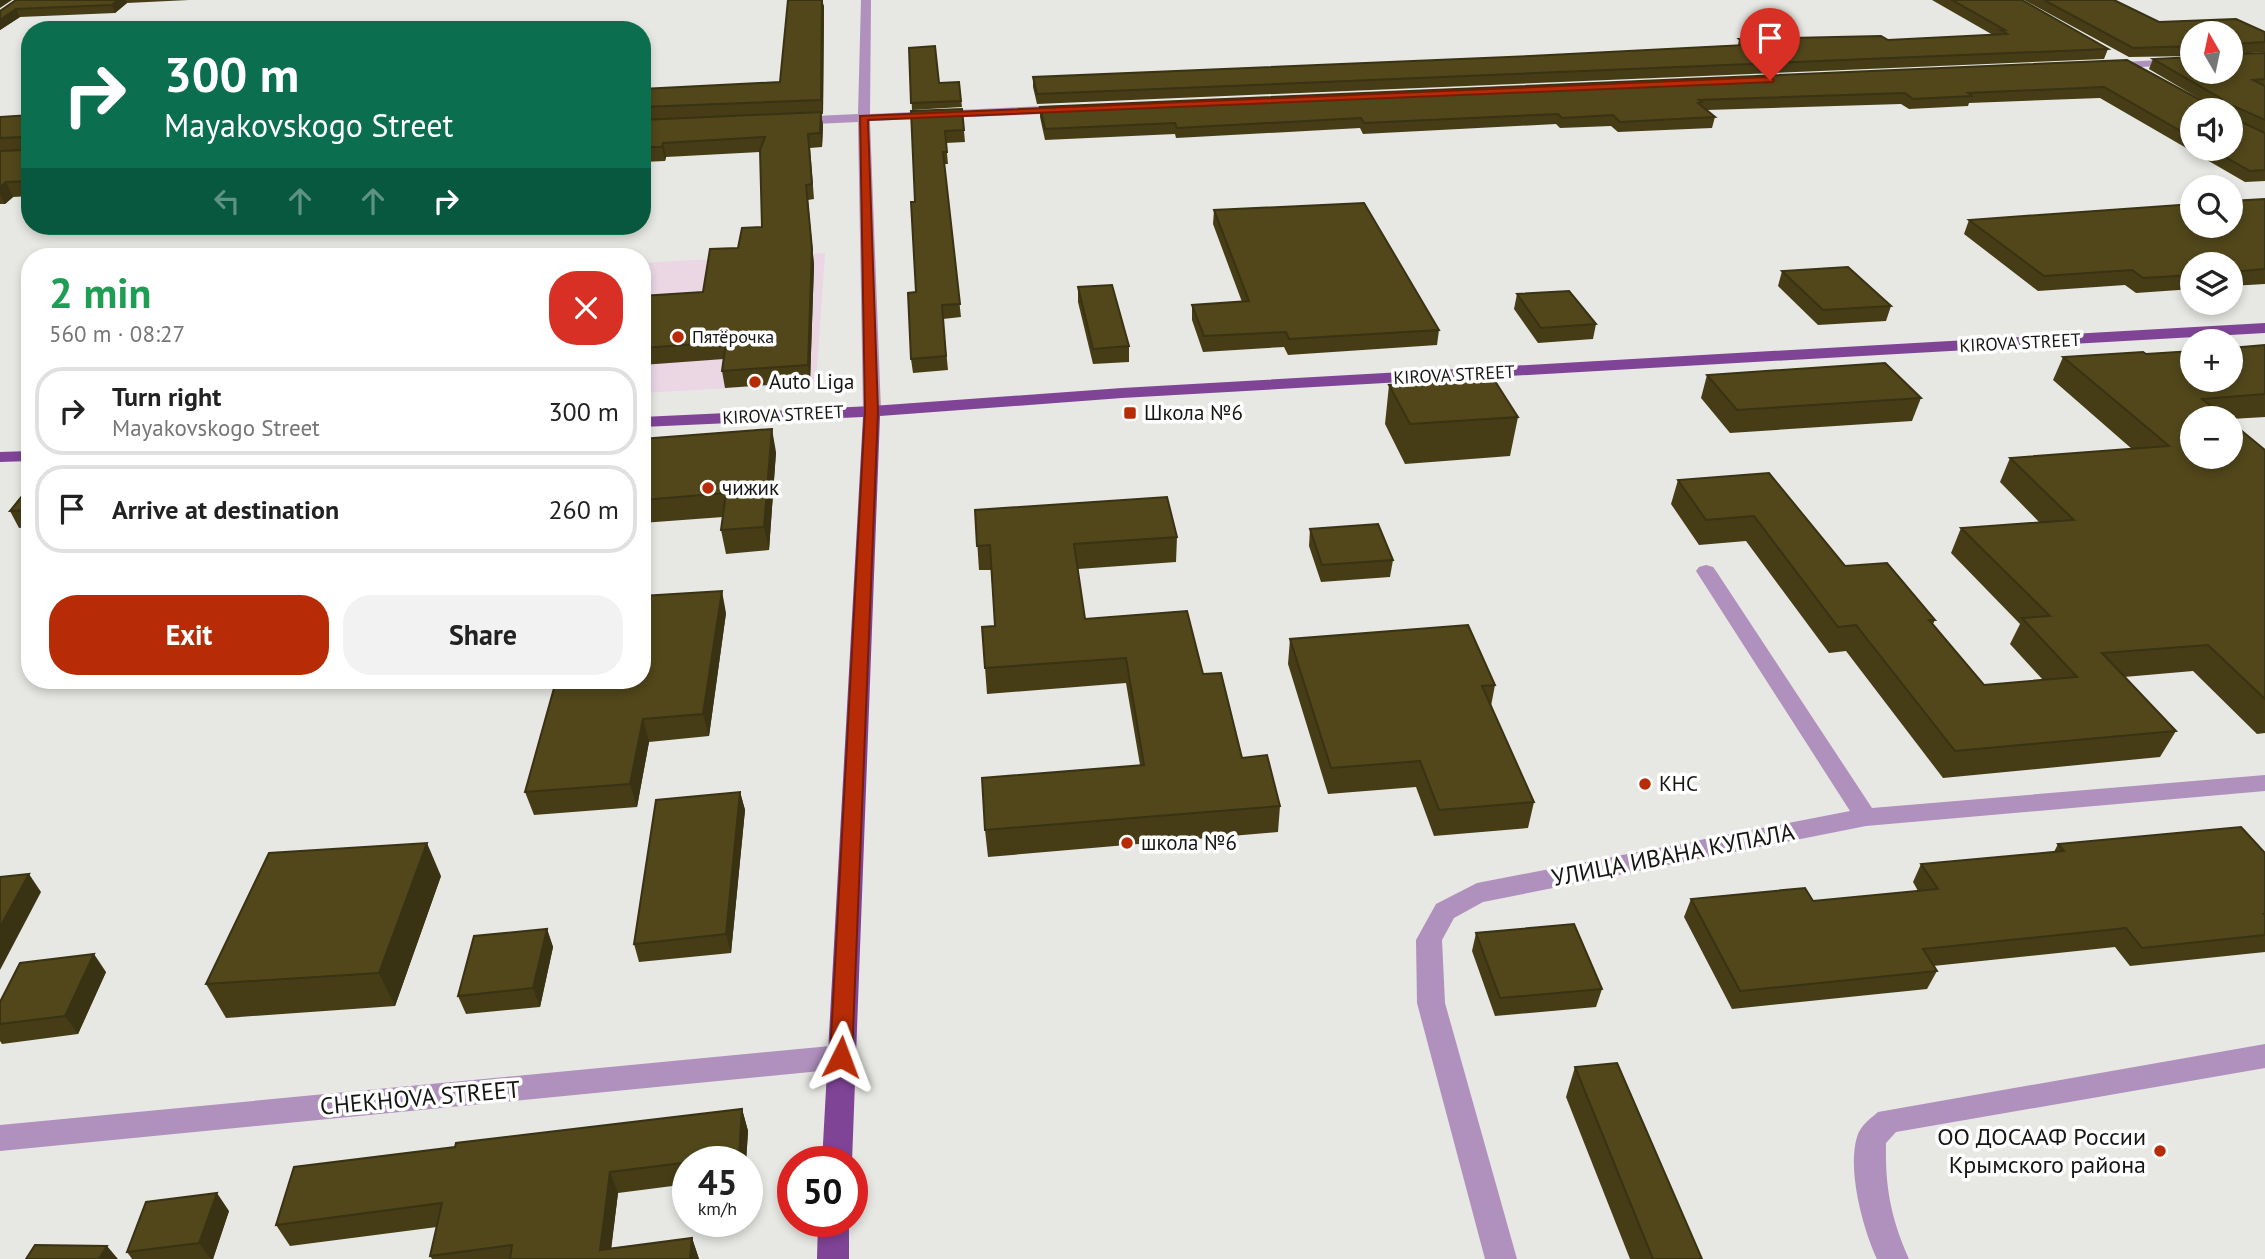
<!DOCTYPE html>
<meta charset="utf-8">
<style>
body{margin:0;font-family:"PT Sans",sans-serif;background:#f2f2f2;color:#222;height:100vh;display:flex;flex-direction:column;font-size:26px;white-space:nowrap}
*{box-sizing:border-box;margin:0}
p{font-size:23px;color:#767676}
.icon{flex:none;width:38px;height:38px;fill:none;stroke:currentColor;stroke-width:2;stroke-linecap:round;stroke-linejoin:round}
.map{position:relative;flex:1;overflow:hidden}
.sheet{position:absolute;left:21px;top:248px;width:630px;height:441px;display:flex;flex-direction:column;background:#fff;border-radius:28px;box-shadow:0 4px 10px #0003}
.sheet>*{flex:none}
.hud{position:absolute;left:21px;top:21px;width:630px;height:214px;border-radius:28px;box-shadow:0 4px 10px #0003;background:#0b6e4f;color:#fff;overflow:hidden}
.needle{width:46px;rotate:351deg}
.tools{position:absolute;left:2180px;top:21px;display:grid;gap:14px}
.tools a{display:grid;place-items:center;width:63px;height:63px;border-radius:50%;background:#fff;box-shadow:0 4px 10px #0003;font-size:35px}
.speed{position:absolute;left:672px;top:1146px;display:flex;gap:14px;font-size:35px;font-weight:700;text-align:center}
.speed>*{display:grid;place-content:center;width:91px;height:91px;border-radius:50%;background:#fff;box-shadow:0 4px 10px #0003;line-height:1}
.speed small{font-size:18px;font-weight:400}
.speed .limit{border:10px solid #d22;background:#fff;color:#111}
.pin{position:absolute;display:grid;place-items:center;width:60px;height:60px;color:#fff;margin:-72px -30px;border-radius:50% 50% 50% 0;rotate:-45deg;box-shadow:0 0 7px #0007}
.pin .icon{rotate:45deg}
.me{position:absolute;width:77px;margin:-38px;rotate:3deg;stroke-linejoin:round;filter:drop-shadow(0 0 5px #0008)}
.turn{display:flex;align-items:center;gap:24px;height:147px;padding:0 28px;font-size:32px}
.turn .icon{width:91px;height:91px;stroke-width:2.5}
.turn b{display:block;font-size:49px;line-height:60px}
.lanes{display:flex;align-items:center;height:66px;padding:0 28px;background:#0003;justify-content:center;gap:35px;direction:ltr}
.lanes .off{opacity:.35}
.round{display:grid;place-items:center;flex:none;width:74px;height:74px;border-radius:28px;background:#f2f2f2}
.head{display:flex;align-items:center;justify-content:space-between;height:119px;padding:0 28px}
h1{font-size:42px;font-weight:700;line-height:52px;color:#1e9e55}
.primary-button{display:flex;gap:14px;margin-top:auto;padding:14px 28px}
.primary-button a{flex:1;height:80px;border-radius:28px;background:#b72c06;color:#fff;font-size:28px;font-weight:700;line-height:80px;text-align:center}
.primary-button a+a{background:#f2f2f2;color:#222}
ul{padding:0;list-style:none}
li{display:flex;align-items:center;gap:21px;height:88px;margin:0 14px 10px;padding:0 14px;border:4px solid #e0e0e0;border-radius:28px}
li div{flex:1}
li b{display:block;font-size:26px}
li em{font-style:normal}
.map>svg:first-child{display:block}
.commercial{fill:#ebd6e4}
.lines{fill:none;stroke-linecap:round;stroke-linejoin:round}
.minor{fill:#b090bd;fill-rule:evenodd}
.major{fill:#7f4496;fill-rule:evenodd}
.wall{fill:#463d17;fill-rule:evenodd}
.shaded-wall{fill:#393213}
.building{fill:#51471b;stroke:#393213;stroke-width:2}
.route{fill:#b72c06;stroke:#771d04;stroke-width:2}
.poi-dot{fill:#b72c06;stroke:#fff;stroke-width:2.5}
.labels{text-anchor:middle;stroke-width:7;stroke-linejoin:round;paint-order:stroke}
.far-poi-label{font-size:18px;fill:#161615;stroke:#fff;text-anchor:start}
.far-street-label{font-size:18px;fill:#161615;stroke:#fff}
.poi-label{font-size:21px;fill:#161615;stroke:#fff;text-anchor:start}
.near-street-label{font-size:24px;fill:#161615;stroke:#fff}
.near-poi-label{font-size:24px;fill:#161615;stroke:#fff;text-anchor:end}
</style>
<div class="map">
<svg width="2265" height="1259" viewBox="0 0 2265 1259">
<rect width="100%" height="100%" fill="#e7e7e3"/>
<polygon class="commercial" points="825,253 816,383 642,393 642,263"/>
<g class="lines">
<g class="minor">
<polygon points="861,0 871,0 870,114 1068,105 1074,109 1068,113 870,121 881,411 872,416 863,411 858,122 793,125 787,121 793,117 858,114"/>
<polygon points="2193,58 2193,64 2107,69 2101,66 2107,63"/>
<polygon points="1706,565 1713,567 1716,571 1872,808 2265,775 2265,791 1866,826 1483,902 1454,918 1442,940 1445,1003 1517,1259 1485,1259 1417,1003 1416,940 1436,904 1477,883 1850,811 1696,571 1699,567"/>
<path d="M 2265,1044 L 2265,1068 L 1896,1132 L 1886,1143 C 1885,1188 1891,1218 1909,1259 L 1877,1259 C 1863,1229 1847,1170 1857,1137 C 1860,1126 1870,1119 1878,1112 Z"/>
<polygon points="841,1045 851,1049 855,1057 851,1065 841,1069 0,1151 0,1125"/>
</g>
<g class="major">
<polygon points="2265,323 2265,333 1122,398 880,416 852,1162 822,1162 863,417 642,427 642,417 872,406 1122,388"/>
<polygon points="30,451 30,461 0,462 0,452"/>
<polygon points="818,1222 849,1222 849,1259 817,1259"/>
</g>
</g>
<g class="wall">
<polygon points="16,0 189,0 127,3 115,13 20,17 0,30 0,11"/>
<polygon points="1932,0 2022,0 2108,49 2104,59 1037,104 1033,87 1033,77 1530,56 1738,45 1739,39 1888,40 1993,35"/>
<path d="M 2024,0 L 2114,0 L 2159,22 L 2265,32 L 2265,52 L 2234,54 L 2265,53 L 2265,181 L 2245,182 L 2100,98 L 1969,103 L 1968,106 L 1909,109 L 1901,104 L 1707,110 L 1715,117 L 1712,128 L 1618,132 L 1611,126 L 1560,128 L 1556,124 L 1363,134 L 1360,128 L 1176,138 L 1175,134 L 1045,140 L 1040,117 L 1040,107 L 2127,60 L 2205,102 L 2149,69 L 2153,59 L 2231,72 L 2193,33 L 2193,56 L 2129,57 ZM 2193,110 L 2231,149 L 2193,149 Z"/>
<polygon points="824,6 823,114 821,114 823,126 822,147 810,148 814,199 808,200 814,265 810,382 725,388 722,371 724,359 642,365 642,296 703,292 738,248 762,227 760,152 666,157 665,161 642,162 642,89 780,82"/>
<polygon points="909,48 939,83 959,82 962,107 912,110"/>
<polygon points="962,109 965,142 946,143 948,164 944,164 961,317 943,319 948,370 913,373 911,359 916,292 915,202 911,111"/>
<polygon points="30,115 30,196 13,197 5,204 0,204 0,117"/>
<polygon points="2265,199 2265,284 2231,286 2231,264 2193,264 2193,289 2136,293 2125,285 2038,291 1964,234 1969,220"/>
<polygon points="1214,210 1439,330 1437,345 1288,355 1284,347 1203,352 1192,320 1192,305 1242,302 1213,224"/>
<polygon points="504,226 553,226 505,228"/>
<polygon points="1782,271 1891,306 1886,321 1818,325 1778,286"/>
<polygon points="1078,287 1129,346 1129,362 1093,364 1078,302"/>
<polygon points="1517,294 1596,324 1593,339 1538,343 1514,309"/>
<polygon points="2265,345 2265,417 2231,419 2231,418 2193,418 2265,450 2265,733 2257,734 2193,671 2124,677 2176,731 2160,757 1943,778 1846,651 1829,653 1746,541 1699,545 1671,504 1678,480 1769,473 1845,566 1935,620 1933,624 1984,685 2043,680 2010,644 2020,624 1951,553 1961,528 2040,523 2000,482 2010,458 2132,449 2053,380 2063,357 2146,354"/>
<polygon points="1707,375 1921,398 1912,421 1730,433 1701,398"/>
<polygon points="1389,385 1518,417 1510,456 1405,464 1385,424"/>
<polygon points="642,439 776,452 769,550 726,554 721,530 723,517 642,523"/>
<polygon points="30,486 30,527 19,528 10,511"/>
<polygon points="975,510 1177,537 1176,562 1078,569 1085,619 1203,674 1242,758 1280,806 1278,832 988,857 985,830 1140,765 1126,683 987,694 982,627 995,626 991,570 979,570"/>
<polygon points="1310,529 1393,560 1390,577 1321,582 1309,546"/>
<polygon points="726,613 709,736 649,742 637,807 534,815 525,792 642,681"/>
<polygon points="1290,639 1495,685 1491,706 1534,802 1528,828 1434,836 1416,787 1328,794 1288,664"/>
<polygon points="740,792 745,810 731,953 639,962 634,944"/>
<polygon points="2058,844 2265,853 2265,952 2130,966 2115,947 1933,966 1937,971 1927,989 1732,1009 1684,917 1691,899 1813,901 1918,891 1913,882 1921,864 2054,852"/>
<polygon points="441,876 395,1006 226,1018 206,984"/>
<polygon points="547,929 553,947 540,1007 466,1014 458,996"/>
<polygon points="1476,933 1602,989 1596,1007 1495,1016 1472,951"/>
<polygon points="106,972 78,1034 2,1044 0,1041 0,1002"/>
<polygon points="1575,1067 1702,1259 1630,1259 1566,1097"/>
<polygon points="742,1109 748,1131 746,1162 688,1162 688,1184 618,1193 611,1248 692,1238 699,1259 432,1259 430,1256 437,1227 290,1246 276,1225 455,1147"/>
<polygon points="229,1211 213,1259 132,1259 127,1252"/>
</g>
<g class="shaded-wall">
<polygon points="0,0 12,0 0,8"/>
<polygon points="118,0 126,0 127,3 115,13 112,5"/>
<polygon points="822,0 824,6 823,114 821,100"/>
<polygon points="16,9 20,17 0,30 0,20"/>
<polygon points="821,112 823,126 822,147 820,133"/>
<polygon points="663,143 666,157 665,161 662,147"/>
<polygon points="6,182 13,197 5,204 0,194 0,187"/>
<polygon points="806,185 814,265 810,382 808,365"/>
<polygon points="772,429 776,452 769,550 764,527"/>
<polygon points="722,591 726,613 709,736 703,714"/>
<polygon points="643,719 649,742 637,807 630,784"/>
<polygon points="740,792 745,810 731,953 726,934"/>
<polygon points="427,843 441,876 395,1006 379,973"/>
<polygon points="29,874 41,892 0,970 0,927"/>
<polygon points="547,929 553,947 540,1007 533,988"/>
<polygon points="94,954 106,972 78,1034 65,1016"/>
<polygon points="742,1109 748,1131 746,1162 741,1162 739,1156"/>
<polygon points="610,1172 618,1193 610,1259 600,1250"/>
<polygon points="217,1193 229,1211 213,1259 211,1259 199,1243"/>
<polygon points="692,1238 699,1259 690,1259"/>
<polygon points="107,1246 118,1259 99,1259"/>
</g>
<g class="building">
<polygon points="16,0 118,0 112,5 16,9 0,20 0,11"/>
<polygon points="788,0 822,0 821,100 642,107 642,89 780,82"/>
<polygon points="1952,0 2022,0 2108,49 1037,94 1033,77 1530,56 1746,45 1739,39 1881,36 1888,40 2007,34 2001,30 2005,30"/>
<polygon points="2044,0 2114,0 2159,22 2236,19 2265,32 2265,42 2235,44 2234,54 2265,53 2265,79 2253,80 2265,86 2265,120 2234,106 2235,119 2265,133 2265,170 2250,171 2211,149 2231,149 2231,110 2193,110 2193,138 2104,87 1968,93 1972,96 1913,99 1905,93 1699,100 1702,102 1698,103 1715,117 1620,122 1613,115 1562,118 1558,114 1364,123 1361,118 1177,128 1175,123 1045,129 1040,107 2127,60 2204,102 2220,102 2222,99 2153,59 2193,57 2193,72 2231,72 2231,33 2193,33 2193,46 2133,48"/>
<polygon points="935,46 939,83 959,82 961,101 911,103 909,48"/>
<polygon points="962,109 964,130 945,131 947,152 943,152 960,304 942,305 946,356 911,359 908,293 916,292 911,202 915,202 911,111"/>
<polygon points="821,112 820,133 808,134 812,184 806,185 812,249 808,365 722,371 726,342 642,348 642,296 703,292 710,249 738,248 742,228 762,227 760,150 765,137 663,143 662,147 642,147 642,120"/>
<polygon points="30,115 30,181 6,182 0,187 0,151 23,150 26,147 23,137 0,138 0,117"/>
<polygon points="2265,199 2265,269 2231,272 2231,264 2193,264 2193,275 2143,278 2132,270 2044,276 1969,220 2193,204 2193,226 2231,226 2231,201"/>
<polygon points="1364,203 1439,330 1289,339 1286,332 1204,336 1192,305 1249,301 1214,210"/>
<polygon points="1848,267 1891,306 1823,310 1782,271"/>
<polygon points="1112,285 1129,346 1093,349 1078,287"/>
<polygon points="1569,291 1596,324 1541,328 1517,294"/>
<polygon points="2265,345 2265,394 2202,399 2226,418 2193,418 2193,457 2231,457 2231,422 2265,450 2265,699 2208,645 2102,653 2176,731 1955,751 1856,625 1838,627 1754,516 1706,520 1678,480 1769,473 1845,566 1887,563 1935,620 1929,620 1984,685 2077,677 2022,618 2050,616 1961,528 2074,520 2010,458 2169,446 2063,357 2143,352 2146,354 2193,351 2193,380 2231,380 2231,348"/>
<polygon points="1885,363 1921,398 1737,410 1707,375"/>
<polygon points="1493,378 1518,417 1410,424 1389,385"/>
<polygon points="772,429 764,527 721,530 726,493 642,500 642,439"/>
<polygon points="30,486 30,510 10,511"/>
<polygon points="1167,497 1177,537 1074,544 1085,619 1187,611 1203,674 1221,673 1242,758 1267,755 1280,806 985,830 982,778 1144,765 1126,658 985,668 982,627 995,626 990,545 977,546 975,510"/>
<polygon points="1378,524 1393,560 1322,565 1310,529"/>
<polygon points="722,591 703,714 643,719 630,784 525,792 556,681 642,681 642,596"/>
<polygon points="1468,625 1495,685 1482,686 1534,802 1439,810 1420,761 1331,768 1290,639"/>
<polygon points="740,792 726,934 634,944 656,800"/>
<polygon points="2241,827 2265,853 2265,914 2264,914 2265,915 2265,935 2142,948 2126,928 1923,949 1937,971 1740,991 1691,899 1805,888 1813,901 1938,889 1921,864 2064,851 2058,844"/>
<polygon points="427,843 379,973 206,984 269,853"/>
<polygon points="29,874 0,927 0,877"/>
<polygon points="1574,924 1602,989 1500,998 1476,933"/>
<polygon points="547,929 533,988 458,996 474,936"/>
<polygon points="94,954 65,1016 0,1024 0,1002 20,963"/>
<polygon points="1617,1063 1702,1259 1653,1259 1575,1067"/>
<polygon points="742,1109 739,1156 610,1172 600,1250 692,1238 690,1259 510,1259 512,1245 430,1256 442,1203 276,1225 294,1167 455,1147 456,1143"/>
<polygon points="217,1193 199,1243 127,1252 146,1202"/>
<polygon points="35,1245 107,1246 99,1259 26,1259"/>
</g>
<polygon class="route" points="1770,77 1774,80 1773,82 868,120 878,411 852,1057 848,1064 841,1066 833,1064 830,1057 865,411 860,116"/>
<g class="poi-dot">
<circle cx="678" cy="337" r="7"/>
<circle cx="755" cy="382" r="7"/>
<rect x="1123" y="406" width="14" height="14" rx="3.5"/>
<circle cx="708" cy="488" r="7"/>
<circle cx="1645" cy="784" r="7"/>
<circle cx="1127" cy="843" r="7"/>
<circle cx="2160" cy="1151" r="7"/>
</g>
<g class="labels">
<g class="far-poi-label">
<text x="692" y="343">Пятёрочка</text>
</g>
<g class="far-street-label">
<text transform="translate(2020 343) rotate(-3)" y="6">KIROVA STREET</text>
<text transform="translate(1454 375) rotate(-3)" y="6">KIROVA STREET</text>
<text transform="translate(783 415) rotate(-3)" y="6">KIROVA STREET</text>
</g>
<g class="poi-label">
<text x="769" y="389">Auto Liga</text>
<text x="1144" y="420">Школа №6</text>
<text x="722" y="495">чижик</text>
<text x="1659" y="791">КНС</text>
<text x="1141" y="850">школа №6</text>
</g>
<g class="near-street-label">
<text transform="translate(1673 855) rotate(-11)" y="8">УЛИЦА ИВАНА КУПАЛА</text>
<text transform="translate(420 1098) rotate(-5)" y="8">CHEKHOVA STREET</text>
</g>
<g class="near-poi-label">
<text x="2146" y="1145">ОО ДОСААФ России<tspan x="2146" dy="28">Крымского района</tspan></text>
</g>
</g>
</svg>
<div class="tools">
<a><svg class="needle" viewBox="-14 -14 28 28"><path d="M0-13l5 13h-10z" fill="#e53935"/><path d="M0 13l5-13h-10z" fill="#767676"/></svg></a>
<a><svg class="icon" aria-label="sound" viewBox="0 0 24 24"><path d="M4 9h4l5-4v14l-5-4H4zM17 9q2 3 0 6"/></svg></a>
<a><svg class="icon" aria-label="search" viewBox="0 0 24 24"><circle cx="10" cy="10" r="6"/><path d="M15 15l6 6"/></svg></a>
<a><svg class="icon" aria-label="layers" viewBox="0 0 24 24"><path d="M12 4l9 5-9 5-9-5zM3 14l9 5 9-5"/></svg></a>
<a>+</a>
<a>−</a>
</div>
<div class="speed"><div>45<small>km/h</small></div><div class="limit">50</div></div>
<div class="pin" style="left:1770px;top:80px;background:#d93025"><svg class="icon" aria-label="arrive" viewBox="0 0 24 24"><path d="M6 21V4h12l-3 4 3 4H6"/></svg></div>
<svg class="me" style="left:841px;top:1057px" viewBox="-20 -20 40 40"><path d="M0-17L14 15 0 8-14 15z" fill="#b72c06" stroke="#fff" stroke-width="4"/></svg>
<div class="hud">
<div class="turn"><svg class="icon" aria-label="right" viewBox="0 0 24 24"><path d="M7 20v-9h11M14 6l5 5-5 5"/></svg><div><b>300 m</b>Mayakovskogo Street</div></div>
<div class="lanes"><svg class="icon off" aria-label="left" viewBox="0 0 24 24"><path d="M17 20v-9H6M10 6l-5 5 5 5"/></svg><svg class="icon off" aria-label="ahead" viewBox="0 0 24 24"><path d="M12 20V5M6 11l6-6 6 6"/></svg><svg class="icon off" aria-label="ahead" viewBox="0 0 24 24"><path d="M12 20V5M6 11l6-6 6 6"/></svg><svg class="icon" aria-label="right" viewBox="0 0 24 24"><path d="M7 20v-9h11M14 6l5 5-5 5"/></svg></div>
</div>
<section class="sheet">
<div class="head"><div><h1>2 min</h1><p>560 m · 08:27</p></div><a class="round" style="background:#d93025;color:#fff"><svg class="icon" aria-label="close" viewBox="0 0 24 24"><path d="M6 6l12 12M18 6L6 18"/></svg></a></div>
<ul>
<li><svg class="icon" aria-label="right" viewBox="0 0 24 24"><path d="M7 20v-9h11M14 6l5 5-5 5"/></svg><div><b>Turn right</b><p>Mayakovskogo Street</p></div><em>300 m</em></li>
<li><svg class="icon" aria-label="arrive" viewBox="0 0 24 24"><path d="M6 21V4h12l-3 4 3 4H6"/></svg><div><b>Arrive at destination</b></div><em>260 m</em></li>
</ul>
<div class="primary-button"><a>Exit</a><a>Share</a></div>
</section>
</div>
